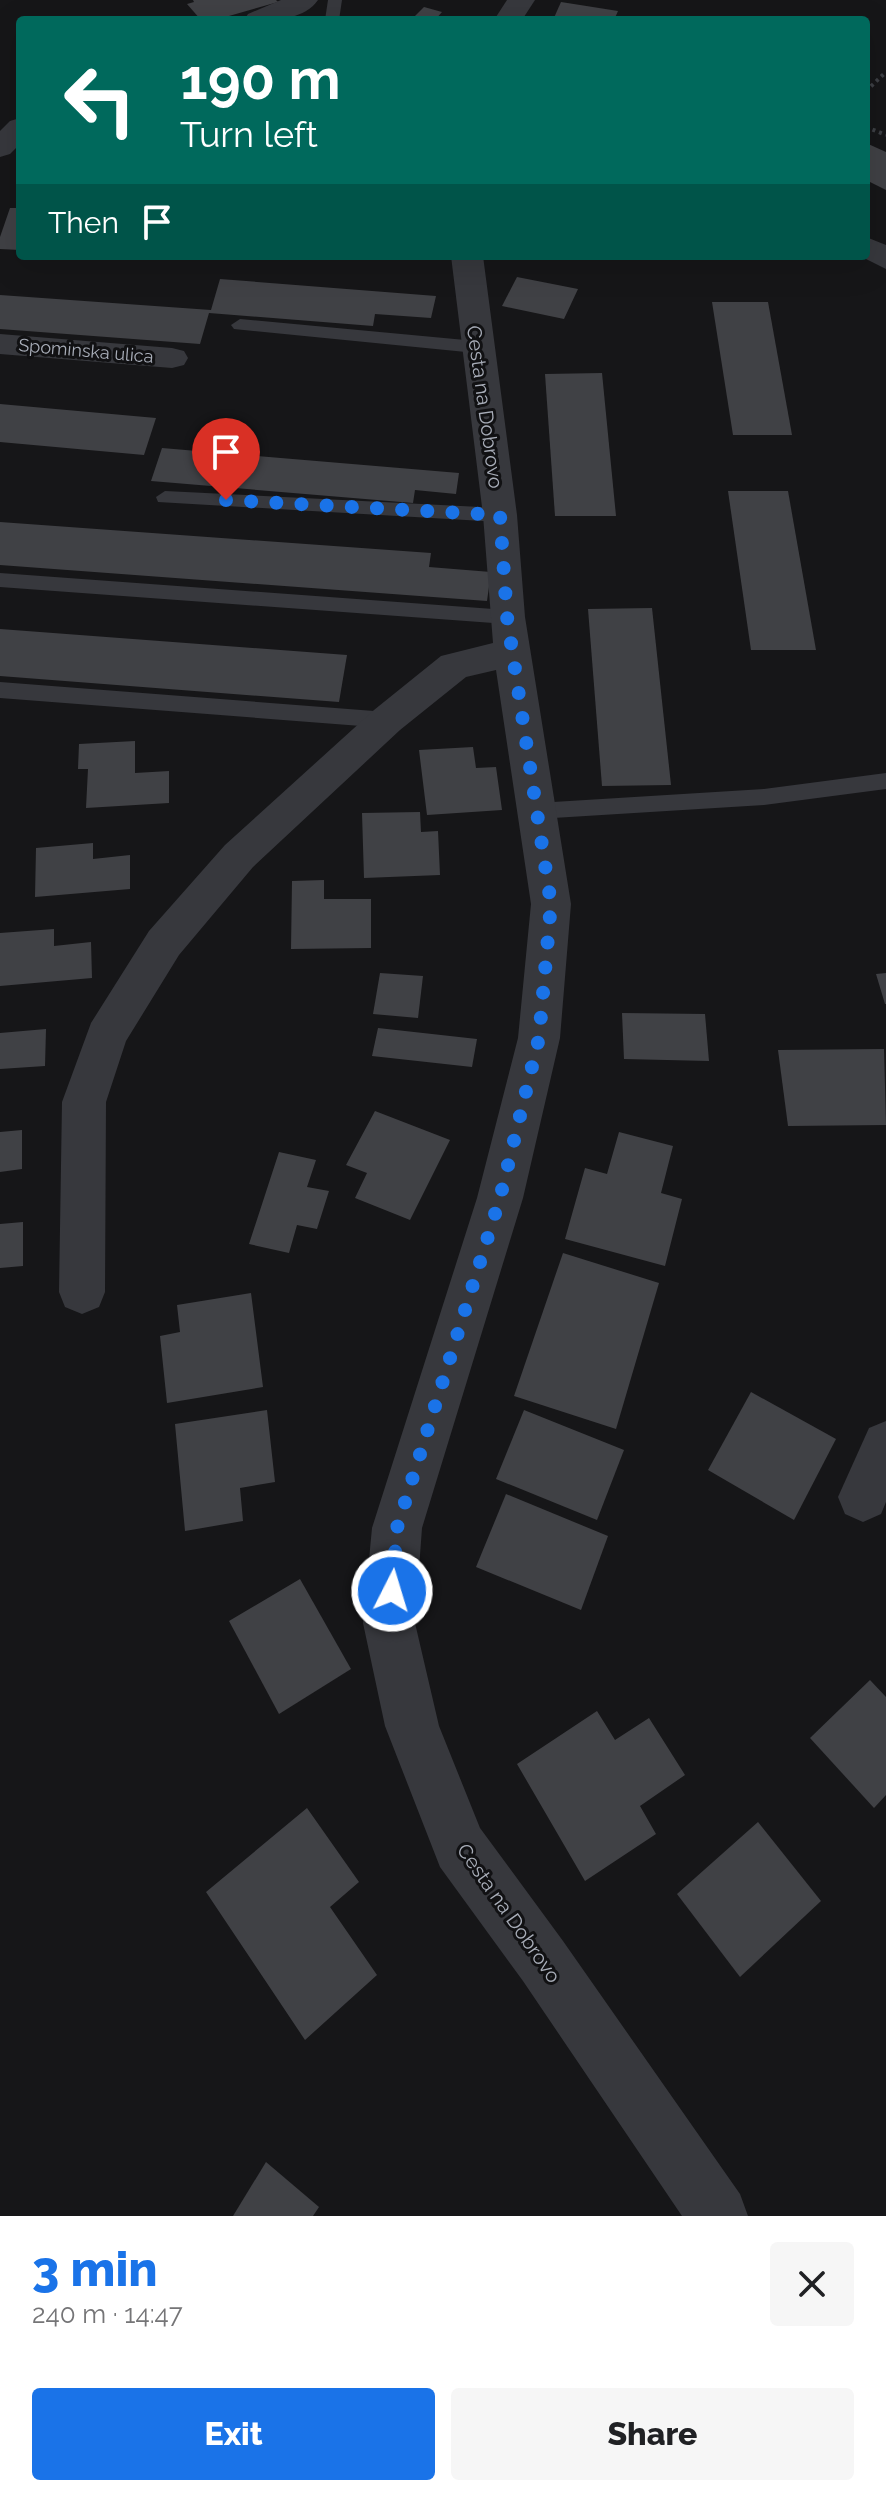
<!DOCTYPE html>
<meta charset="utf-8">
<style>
body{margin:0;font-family:Raleway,sans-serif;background:#f6f6f6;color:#202124;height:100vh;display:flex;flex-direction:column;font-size:30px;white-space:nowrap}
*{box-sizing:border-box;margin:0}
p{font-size:26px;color:#757577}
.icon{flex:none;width:44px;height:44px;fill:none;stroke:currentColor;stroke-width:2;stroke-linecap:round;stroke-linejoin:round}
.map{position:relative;height:2216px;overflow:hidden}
.details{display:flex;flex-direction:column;background:#fff;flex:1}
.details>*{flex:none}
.banner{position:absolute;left:16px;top:16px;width:854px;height:244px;border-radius:8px;box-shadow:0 8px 32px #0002;background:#00695c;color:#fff;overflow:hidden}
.pin{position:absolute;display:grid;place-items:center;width:68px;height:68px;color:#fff;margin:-82px -34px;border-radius:50% 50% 50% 0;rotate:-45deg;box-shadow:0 0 8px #0007}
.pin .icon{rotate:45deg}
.me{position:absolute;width:88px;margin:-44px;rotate:5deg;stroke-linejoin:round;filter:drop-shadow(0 0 6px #0008)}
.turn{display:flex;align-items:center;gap:28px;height:168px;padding:0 32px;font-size:36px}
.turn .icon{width:104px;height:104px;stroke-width:2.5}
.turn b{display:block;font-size:56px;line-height:68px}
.then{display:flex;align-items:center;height:76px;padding:0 32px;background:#0003;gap:16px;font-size:30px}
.round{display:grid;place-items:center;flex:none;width:84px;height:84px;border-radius:8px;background:#f6f6f6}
.overview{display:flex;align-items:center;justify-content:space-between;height:136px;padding:0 32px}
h1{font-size:48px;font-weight:800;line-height:60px;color:#1a73e8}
.button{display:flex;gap:16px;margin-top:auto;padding:16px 32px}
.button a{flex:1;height:92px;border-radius:8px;background:#1a73e8;color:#fff;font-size:32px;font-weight:800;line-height:92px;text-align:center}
.button a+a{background:#f6f6f6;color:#202124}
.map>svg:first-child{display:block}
.building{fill:#404145}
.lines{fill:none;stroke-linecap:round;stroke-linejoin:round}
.path{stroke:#3d3f44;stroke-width:4;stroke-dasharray:3 4;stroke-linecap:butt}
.lane{fill:#37383d;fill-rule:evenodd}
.street{fill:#37383d;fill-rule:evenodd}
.route{stroke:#1a73e8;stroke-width:14;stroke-dasharray:0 25.2}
.labels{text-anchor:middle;stroke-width:6;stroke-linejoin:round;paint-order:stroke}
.far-street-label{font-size:18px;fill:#a8adb8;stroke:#111113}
.street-label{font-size:20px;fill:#a8adb8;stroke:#111113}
</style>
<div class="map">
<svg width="886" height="2216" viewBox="0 0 886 2216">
<rect width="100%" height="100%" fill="#161618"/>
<g class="building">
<polygon points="193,0 276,0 278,2 215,20 201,20 187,4 194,2"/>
<polygon points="561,2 618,11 614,20 553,20"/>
<polygon points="424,7 442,12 435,20 411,20"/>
<polygon points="866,143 886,152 886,190 866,180"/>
<polygon points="10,208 20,208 20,250 0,249 0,237"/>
<polygon points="517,277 578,289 564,319 502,306"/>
<polygon points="220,279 436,296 431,318 375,314 373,326 209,313 200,344 0,329 0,295 211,310"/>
<polygon points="712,302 768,302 792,435 733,435"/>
<polygon points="602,373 616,516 555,516 545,374"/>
<polygon points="0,404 156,418 144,455 0,442"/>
<polygon points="162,448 459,473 456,494 415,490 413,503 151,481"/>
<polygon points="728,491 788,491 816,650 751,650"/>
<polygon points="0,522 431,553 429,567 491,572 487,601 0,565"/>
<polygon points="652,608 671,785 602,786 588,609"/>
<polygon points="0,629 347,655 339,702 0,676"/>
<polygon points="135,741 135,773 169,771 169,803 86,808 88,769 78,769 79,744"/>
<polygon points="473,747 476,768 496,767 502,810 427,815 419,750"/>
<polygon points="420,812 421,832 438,831 440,875 364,878 362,813"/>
<polygon points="93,843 93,859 130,855 130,889 35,897 36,848"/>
<polygon points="324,880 324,899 371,899 371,948 291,949 292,881"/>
<polygon points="54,929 54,946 91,942 92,978 0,986 0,933"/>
<polygon points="380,973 423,976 418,1018 373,1014"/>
<polygon points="886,973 886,1004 885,1004 876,974"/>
<polygon points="622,1013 705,1014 709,1061 624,1059"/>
<polygon points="378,1028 477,1039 472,1067 372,1056"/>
<polygon points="46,1029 45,1066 0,1069 0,1033"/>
<polygon points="884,1049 886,1125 788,1126 778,1050"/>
<polygon points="375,1111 450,1140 410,1220 355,1198 367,1173 346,1165"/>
<polygon points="22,1130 22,1169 0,1172 0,1132"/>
<polygon points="619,1132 673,1146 661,1193 682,1199 665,1266 565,1239 585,1168 607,1174"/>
<polygon points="279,1152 316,1160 307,1187 329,1191 317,1229 297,1225 289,1253 249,1244"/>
<polygon points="23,1222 23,1266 0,1268 0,1224"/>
<polygon points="563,1253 659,1283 616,1429 514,1396"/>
<polygon points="251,1293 263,1387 167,1403 160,1336 180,1332 177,1305"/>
<polygon points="751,1392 836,1439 794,1520 708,1470"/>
<polygon points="267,1410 275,1482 240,1488 243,1521 185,1531 175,1424"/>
<polygon points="524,1410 624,1450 597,1520 496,1479"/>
<polygon points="506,1494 608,1536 581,1610 476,1567"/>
<polygon points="300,1579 351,1669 279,1714 229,1621"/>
<polygon points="870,1680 886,1697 886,1795 874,1808 810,1738"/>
<polygon points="597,1711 615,1740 649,1718 685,1775 640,1806 656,1834 585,1881 517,1764"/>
<polygon points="307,1808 359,1882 330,1907 377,1975 305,2040 206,1892"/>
<polygon points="758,1822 821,1901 740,1977 677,1894"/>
<polygon points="266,2162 319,2207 313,2216 233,2216"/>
</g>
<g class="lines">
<g class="path">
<polyline points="866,91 886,72"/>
<polyline points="866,127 886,135"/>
</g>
<g class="lane">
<polygon points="328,0 342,0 339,20 325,20"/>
<polygon points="240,319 476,341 485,347 476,353 234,329 231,325"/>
<polygon points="165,491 500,508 510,515 500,522 158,502 156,497"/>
<polygon points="0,573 507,610 514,612 517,617 514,622 507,624 0,587"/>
<polygon points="0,682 387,712 394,714 397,720 394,726 387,728 0,698"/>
<polygon points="886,773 886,789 764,805 537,819 529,817 526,811 529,805 537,803 764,789"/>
</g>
<g class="street">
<path d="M 281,0 L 318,0 C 303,22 268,20 244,20 L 248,14 Z"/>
<polygon points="507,0 535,0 522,20 494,20"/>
<polygon points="20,118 20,144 10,154 0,157 0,131 10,121"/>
<polygon points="866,237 886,245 886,269 860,256 866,256"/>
<polygon points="451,256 483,256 517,515 525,617 571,904 560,1038 523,1198 422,1528 415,1623 439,1726 480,1828 563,1941 740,2194 748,2216 682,2216 523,1981 440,1867 385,1726 363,1623 372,1528 477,1198 518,1038 531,904 496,670 466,677 400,730 253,867 179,955 126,1041 106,1102 105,1292 99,1307 82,1314 65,1307 59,1292 62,1102 91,1023 149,931 225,845 374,710 441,656 493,643 483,515"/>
<polygon points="0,334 172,348 184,351 188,358 184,365 172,368 0,354"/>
<polygon points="886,1421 886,1502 881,1514 863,1522 845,1514 838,1497 869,1428"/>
</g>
</g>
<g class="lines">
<polyline class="route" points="226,500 500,515 507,617 551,904 539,1038 500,1198 397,1528 392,1591"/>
</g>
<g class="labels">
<g class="far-street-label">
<text transform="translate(86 351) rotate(5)" y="6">Spominska ulica</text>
</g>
<g class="street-label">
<text transform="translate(485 407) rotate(82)" y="7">Cesta na Dobrovo</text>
<text transform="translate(509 1913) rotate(55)" y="7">Cesta na Dobrovo</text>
</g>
</g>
</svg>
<div class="pin" style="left:226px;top:500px;background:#d93025"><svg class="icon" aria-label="arrive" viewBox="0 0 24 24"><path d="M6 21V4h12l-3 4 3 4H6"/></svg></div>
<svg class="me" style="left:392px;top:1591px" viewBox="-20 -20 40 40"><circle r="17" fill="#1a73e8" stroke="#fff" stroke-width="3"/><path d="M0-11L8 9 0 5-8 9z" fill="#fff"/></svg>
<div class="banner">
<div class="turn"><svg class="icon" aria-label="left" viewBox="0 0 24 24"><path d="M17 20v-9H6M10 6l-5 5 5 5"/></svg><div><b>190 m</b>Turn left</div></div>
<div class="then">Then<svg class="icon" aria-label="arrive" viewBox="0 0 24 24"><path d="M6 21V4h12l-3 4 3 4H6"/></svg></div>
</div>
</div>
<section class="details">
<div class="overview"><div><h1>3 min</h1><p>240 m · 14:47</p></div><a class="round"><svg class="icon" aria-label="close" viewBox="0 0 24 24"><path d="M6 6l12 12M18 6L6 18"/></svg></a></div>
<div class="button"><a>Exit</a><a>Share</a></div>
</section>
